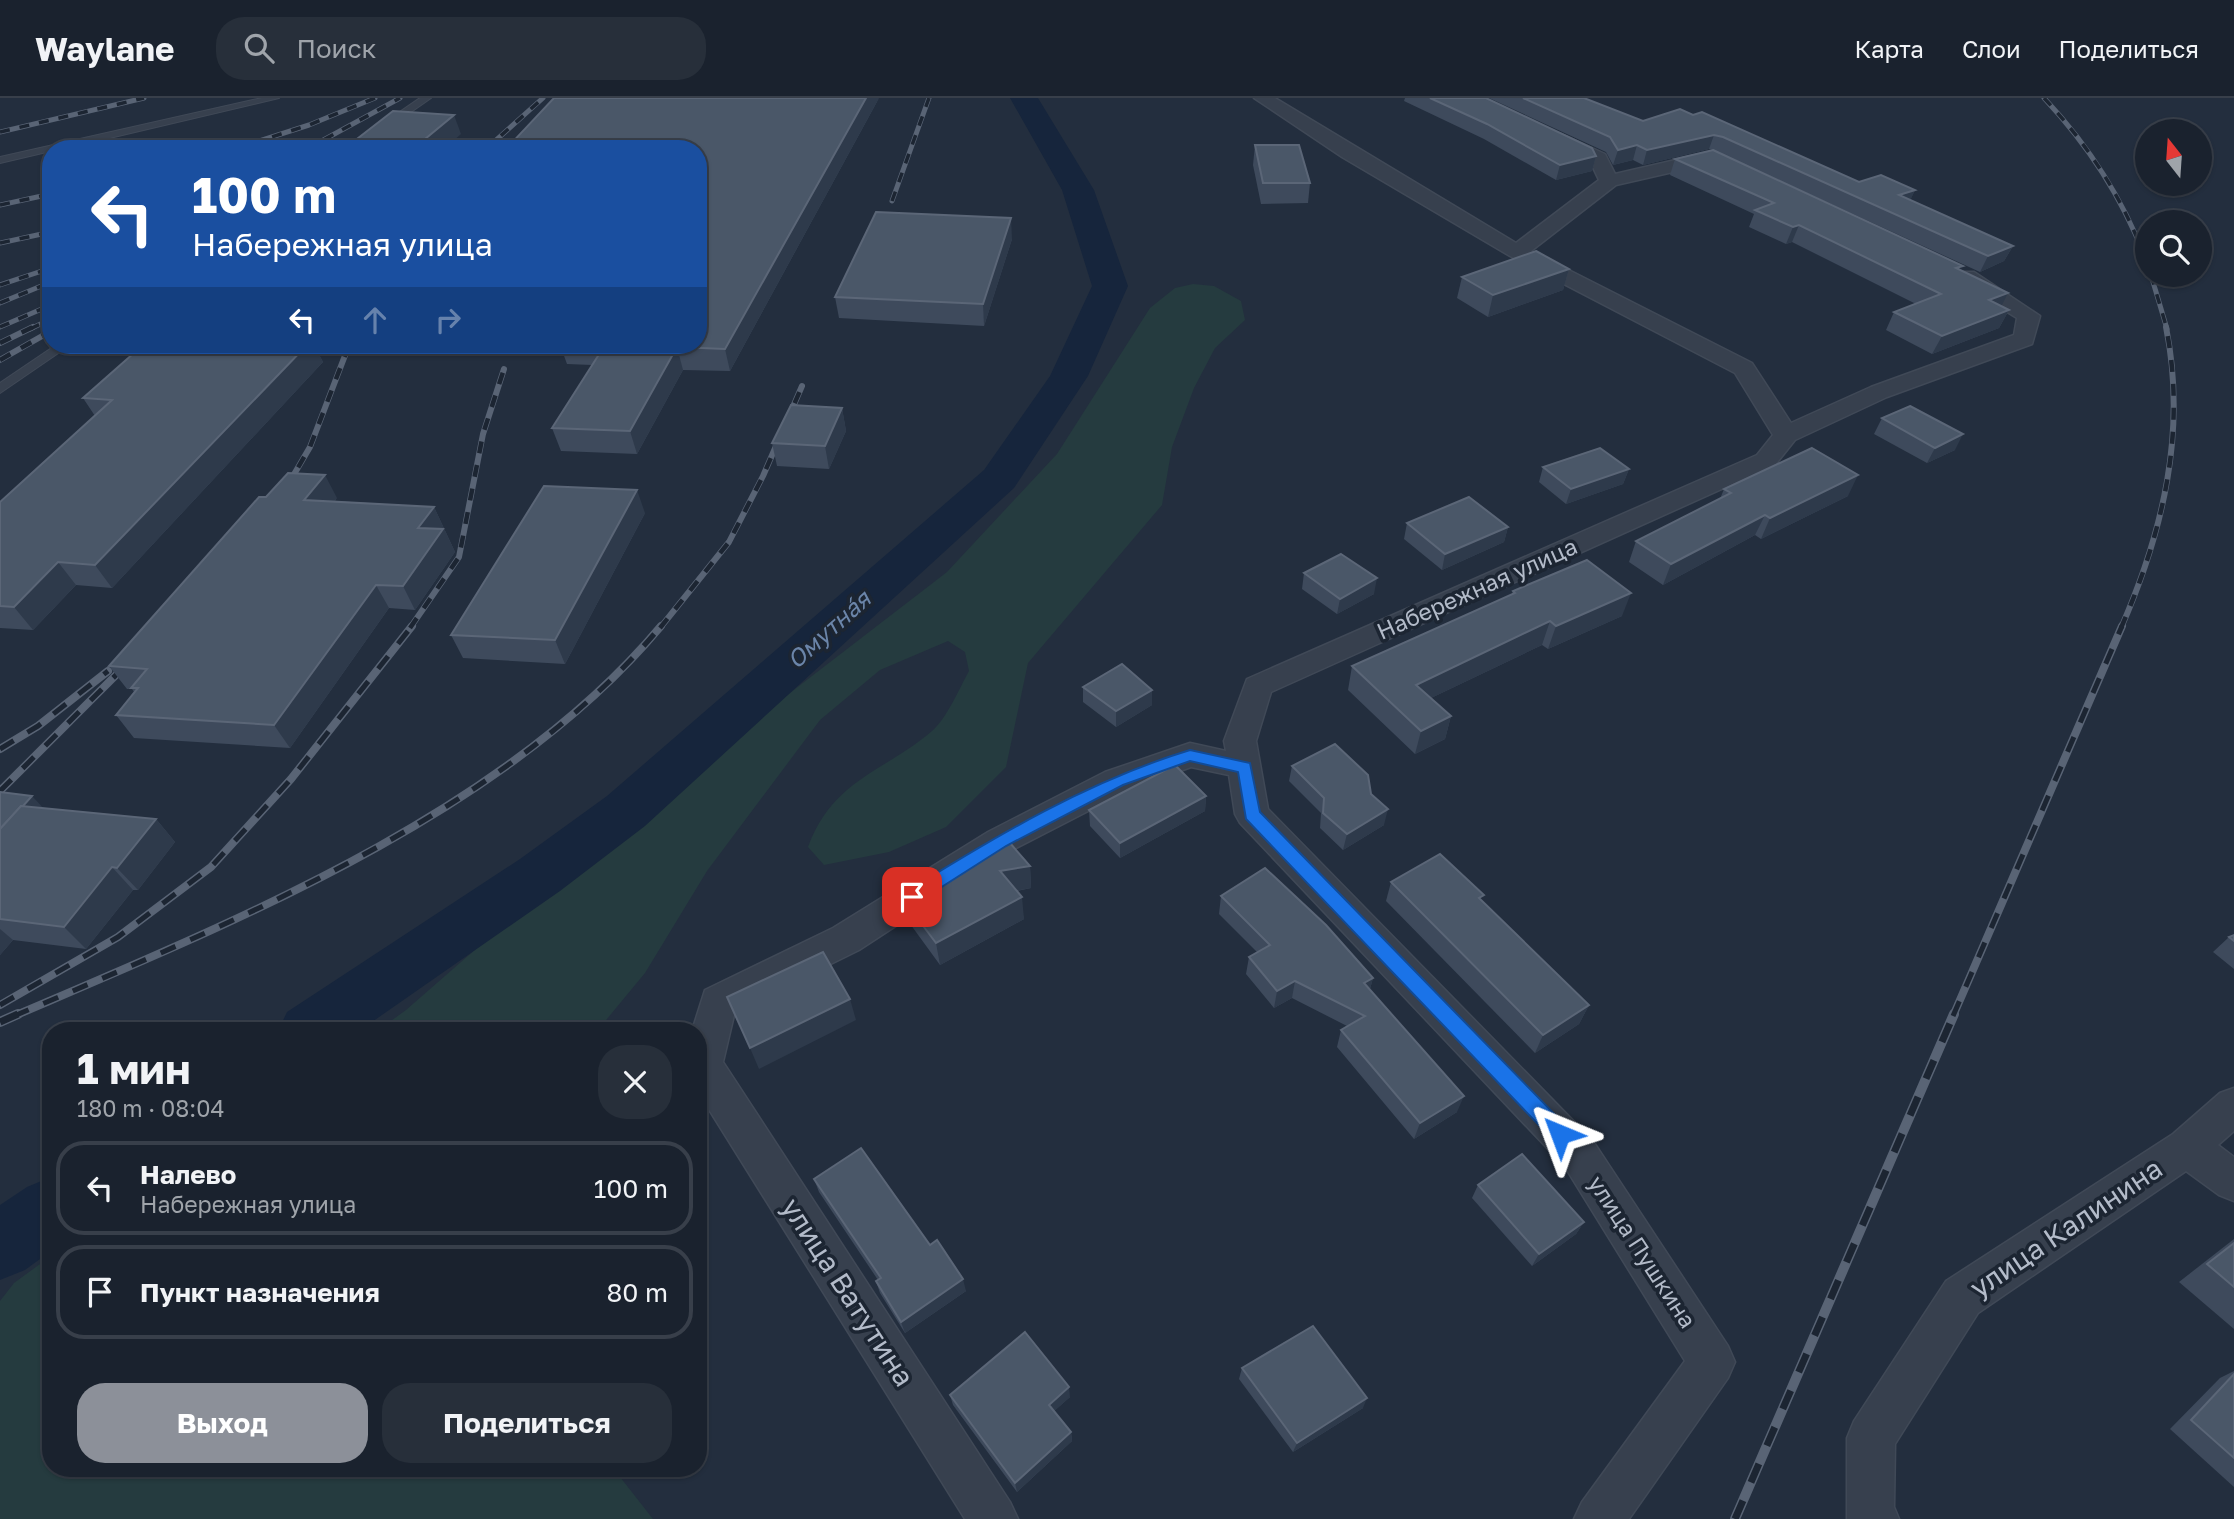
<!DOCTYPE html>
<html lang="ru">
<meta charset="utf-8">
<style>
body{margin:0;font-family:"Golos Text",sans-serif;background:#272f3a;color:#f1f3f6;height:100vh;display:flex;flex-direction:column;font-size:26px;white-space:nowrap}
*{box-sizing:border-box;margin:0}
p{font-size:23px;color:#9fa4aa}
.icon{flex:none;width:38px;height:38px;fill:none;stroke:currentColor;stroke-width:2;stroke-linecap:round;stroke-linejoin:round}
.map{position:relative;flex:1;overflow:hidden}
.details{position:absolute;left:42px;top:924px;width:665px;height:455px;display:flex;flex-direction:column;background:#1a222e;border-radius:28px;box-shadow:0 2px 5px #0004,0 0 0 2px #383f4a}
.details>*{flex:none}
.hud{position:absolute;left:42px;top:42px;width:665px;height:214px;border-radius:28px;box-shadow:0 2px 5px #0004,0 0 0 2px #383f4a;background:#1a4fa0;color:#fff;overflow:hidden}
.needle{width:46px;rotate:343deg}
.fabs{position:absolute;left:2135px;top:21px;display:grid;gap:14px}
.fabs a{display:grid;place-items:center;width:77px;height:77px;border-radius:50%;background:#1a222e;box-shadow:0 2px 5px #0004,0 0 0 2px #383f4a;font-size:35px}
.pin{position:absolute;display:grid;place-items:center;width:60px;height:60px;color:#fff;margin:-30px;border-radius:14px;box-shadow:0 4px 10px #0006}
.me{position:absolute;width:77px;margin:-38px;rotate:316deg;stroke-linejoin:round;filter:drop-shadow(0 0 5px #0008)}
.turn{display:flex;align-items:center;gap:24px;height:147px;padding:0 35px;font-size:32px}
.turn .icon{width:91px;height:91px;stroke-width:2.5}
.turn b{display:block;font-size:49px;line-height:60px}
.lanes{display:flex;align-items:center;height:66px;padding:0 35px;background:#0003;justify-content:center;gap:35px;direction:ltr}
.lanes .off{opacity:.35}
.round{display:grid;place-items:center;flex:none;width:74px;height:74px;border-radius:28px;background:#272f3a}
.head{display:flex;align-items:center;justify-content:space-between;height:119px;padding:0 35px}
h1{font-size:42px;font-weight:700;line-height:52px}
.action{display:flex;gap:14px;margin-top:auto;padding:14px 35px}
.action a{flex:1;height:80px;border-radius:28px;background:#8c9099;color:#fff;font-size:28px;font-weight:700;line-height:80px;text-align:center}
.action a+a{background:#272f3a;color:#f1f3f6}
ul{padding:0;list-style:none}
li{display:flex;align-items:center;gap:21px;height:94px;margin:0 14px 10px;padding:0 21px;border:4px solid #383f4a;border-radius:28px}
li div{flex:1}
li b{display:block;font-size:26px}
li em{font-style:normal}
header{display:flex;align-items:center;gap:42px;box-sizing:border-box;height:98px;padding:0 35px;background:#1a222e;border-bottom:2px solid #383f4a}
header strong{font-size:33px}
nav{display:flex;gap:38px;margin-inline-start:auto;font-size:24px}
.search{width:490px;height:63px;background:#272f3a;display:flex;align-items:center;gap:18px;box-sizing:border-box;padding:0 24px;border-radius:28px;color:#9fa4aa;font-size:26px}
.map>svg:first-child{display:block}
.green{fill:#253b3f}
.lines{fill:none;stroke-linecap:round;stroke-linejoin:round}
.river{fill:#16253c;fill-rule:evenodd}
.service-casing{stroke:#404957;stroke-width:2}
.minor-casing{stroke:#404957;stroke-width:3}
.service{fill:#37404e;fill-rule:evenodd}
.minor{fill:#37404e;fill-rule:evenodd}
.rail-far3-casing{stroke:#596475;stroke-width:5}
.rail-far2-casing{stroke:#596475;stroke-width:6}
.rail-far1-casing{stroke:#596475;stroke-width:8}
.rail-casing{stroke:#596475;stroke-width:10}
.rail-far3{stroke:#1c2532;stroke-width:3.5;stroke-dasharray:10;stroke-linecap:butt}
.rail-far2{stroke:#1c2532;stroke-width:4.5;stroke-dasharray:12;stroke-linecap:butt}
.rail-far1{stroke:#1c2532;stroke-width:5;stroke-dasharray:16;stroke-linecap:butt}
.rail{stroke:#1c2532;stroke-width:7;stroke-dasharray:20;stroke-linecap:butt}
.wall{fill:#3e4a5c}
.shaded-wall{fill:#2e3a4b}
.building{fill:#4a5768;stroke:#5b6677;stroke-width:2}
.route{fill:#1a73e8;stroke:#114b97;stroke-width:2}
.labels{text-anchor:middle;stroke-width:7;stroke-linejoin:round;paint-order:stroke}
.street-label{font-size:23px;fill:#b3bbc9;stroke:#1c2532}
.water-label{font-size:24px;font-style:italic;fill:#6b85a9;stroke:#1c2532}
.near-street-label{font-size:28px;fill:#b3bbc9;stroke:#1c2532}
</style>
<header>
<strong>Waylane</strong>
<div class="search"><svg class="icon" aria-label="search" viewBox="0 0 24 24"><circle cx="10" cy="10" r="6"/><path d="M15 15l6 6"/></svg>Поиск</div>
<nav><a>Карта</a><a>Слои</a><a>Поделиться</a></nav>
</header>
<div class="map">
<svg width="2234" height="1421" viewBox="0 0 2234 1421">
<rect width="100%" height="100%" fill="#232e3e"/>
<g class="green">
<path d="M 1193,186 L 1214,188 L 1241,203 L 1245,222 L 1215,250 L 1194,290 L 1172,349 L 1162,407 L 1028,565 L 1006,669 L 946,729 L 889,754 L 824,767 L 808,749 C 833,681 884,674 932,633 C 947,620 959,591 969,573 L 965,554 L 948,543 L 880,572 L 820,622 L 707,773 L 645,875 L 597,933 L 377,933 L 406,912 L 617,728 L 947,474 L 1057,356 L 1150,210 L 1175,190 Z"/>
<polygon points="51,1158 51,1370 613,1370 653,1421 0,1421 0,1203 14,1185"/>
</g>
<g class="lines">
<g class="river">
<polygon points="1010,0 1038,0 1094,92 1128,188 1088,278 1014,390 645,728 560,793 359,933 278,933 287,914 520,761 607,698 984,372 1050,278 1092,188 1062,92"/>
<polygon points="51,1079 51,1153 25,1172 0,1182 0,1107 27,1089"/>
</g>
<g class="service-casing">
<g id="service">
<polygon points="262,0 279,0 63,51 51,51 51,53 0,65 0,59"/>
<polygon points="420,0 431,0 358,51 346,51"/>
<polygon points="56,247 70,247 0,295 0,285"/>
</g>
</g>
<g class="minor-casing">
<g id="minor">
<polygon points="1254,0 1275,0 1516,145 1599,82 1590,63 1549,44 1546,40 1549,36 1561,36 1605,56 1615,76 1710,54 1726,63 1724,67 1708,66 1616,87 1531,153 1752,265 1791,325 1871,289 2014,237 2017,220 1958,184 1955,179 1958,174 1974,174 2040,218 2032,246 1887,299 1795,342 1775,367 1271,594 1256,643 1268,711 1593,1043 1728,1248 1735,1264 1728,1280 1629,1421 1574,1421 1582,1404 1685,1263 1565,1069 1240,725 1235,716 1229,677 1191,669 1129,692 1012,752 859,852 735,913 723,964 1010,1404 1018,1421 965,1421 698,994 698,933 692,933 705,892 833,830 988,734 1105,674 1190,645 1226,653 1224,643 1247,581 1757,357 1773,337 1735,275 1510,158 1342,59"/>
<polygon points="2234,990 2234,1033 2218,1047 2234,1059 2234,1103 2219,1097 2186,1073 1978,1215 1895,1346 1894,1409 1899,1421 1847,1421 1847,1340 1854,1323 1946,1183 2173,1036 2220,995"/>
</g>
</g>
<use href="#service" class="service"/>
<use href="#minor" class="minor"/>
<g class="rail-far3-casing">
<g id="rail-far3">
<path d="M 2044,0 C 2090,49 2124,102 2147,165"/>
<polyline points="0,34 144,0"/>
<polyline points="234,51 309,27 375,0"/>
<polyline points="307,51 400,0"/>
<polyline points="486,51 543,0"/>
<polyline points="892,103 929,0"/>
<polyline points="0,107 51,96"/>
<polyline points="0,145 51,134"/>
<polyline points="2151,177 2167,231"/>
<polyline points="0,187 51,170"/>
<polyline points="0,205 51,184"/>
<polyline points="0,229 51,207"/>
<polyline points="30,231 51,221"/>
</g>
</g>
<g class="rail-far2-casing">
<g id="rail-far2">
<polyline points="0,245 33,229"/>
<polyline points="0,262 51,233"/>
<polyline points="286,390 310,349 349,247"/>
<polyline points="410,530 459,459 483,336 504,271"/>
<polyline points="660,530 729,444 763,378 802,288"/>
<path d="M 2121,530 C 2163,434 2187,333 2166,229"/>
</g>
</g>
<g class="rail-far1-casing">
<g id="rail-far1">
<polyline points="0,651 38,628 108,573"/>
<polyline points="0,693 129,564"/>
<polyline points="0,907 118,839 211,769 291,681 412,528"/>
<path d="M 14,918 C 234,824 505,715 661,528"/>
<polyline points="1953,918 2122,528"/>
</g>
</g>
<g class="rail-casing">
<g id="rail">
<polyline points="0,924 18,916"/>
<polyline points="1735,1421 1954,916"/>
</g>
</g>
<use href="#rail-far3" class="rail-far3"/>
<use href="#rail-far2" class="rail-far2"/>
<use href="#rail-far1" class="rail-far1"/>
<use href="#rail" class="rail"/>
</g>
<g class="wall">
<polygon points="879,0 730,273 683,272 637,356 561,353 552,330 592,267 567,266 560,247 698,247"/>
<polygon points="1405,0 1486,0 1596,58 1592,73 1556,82 1484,41 1404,3"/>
<polygon points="1489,0 1584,0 1643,23 1680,11 1859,84 1915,92 1910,102 2013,148 2004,163 1980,174 1713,52 1960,172 2001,208 2009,212 1999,230 1932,256 1886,232 1894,214 1916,206 1792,144 1786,146 1749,129 1754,116 1670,77 1675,61 1713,52 1709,51 1643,67 1633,62 1613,67 1606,54"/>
<polygon points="1255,47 1310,85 1308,105 1261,106 1253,67"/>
<polygon points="1012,141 984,228 839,220 835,199"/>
<polygon points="1569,171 1563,192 1488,219 1457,200 1462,179"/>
<polygon points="143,247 314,247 323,264 112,490 76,487 33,532 0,530 0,404 95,318 83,300"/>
<polygon points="842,310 846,333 829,371 777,368 772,345"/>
<polygon points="1882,320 1955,352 1927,365 1874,336"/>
<polygon points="1543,369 1629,371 1623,386 1566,406 1539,384"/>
<polygon points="1724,391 1848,398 1761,441 1755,437 1663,487 1629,464 1636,443 1720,401"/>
<polygon points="337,400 335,403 434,409 455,454 415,512 389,510 290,650 134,640 116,617 134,594 132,591 127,591 109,568"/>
<polygon points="645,415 565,566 463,560 451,537"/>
<polygon points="1407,425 1508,429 1504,444 1442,472 1404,441"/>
<polygon points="1304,475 1374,496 1337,516 1302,491"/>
<polygon points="1513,493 1622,518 1548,551 1542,547 1431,600 1451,618 1445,641 1415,656 1348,592 1352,568 1512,496"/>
<polygon points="1083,589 1152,592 1152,607 1116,629 1083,604"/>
<polygon points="1292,668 1371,696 1384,727 1343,752 1320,730 1321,715 1289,683"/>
<polygon points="0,694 44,710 156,721 175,744 138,792 133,792 86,851 13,842 0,857"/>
<polygon points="1206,698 1205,713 1120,760 1090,728 1089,712"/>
<polygon points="1030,768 1031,790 1017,793 1024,821 940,867 908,823 903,801"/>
<polygon points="1391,784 1482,803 1589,907 1579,926 1535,955 1386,803"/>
<polygon points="1221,798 1373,880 1370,891 1457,1014 1414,1041 1337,949 1341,932 1347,928 1292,900 1274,910 1246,876 1249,859 1257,854 1219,816"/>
<polygon points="2234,837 2234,871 2213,854 2229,839"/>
<polygon points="814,1081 930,1147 966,1193 905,1235 880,1195 876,1183 878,1182 819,1094"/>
<polygon points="1478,1087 1584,1124 1576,1136 1532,1168 1472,1100"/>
<polygon points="2234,1141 2234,1231 2179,1184"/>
<polygon points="1242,1270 1363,1310 1293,1354 1239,1281"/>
<polygon points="2234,1273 2234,1389 2170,1331 2220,1280"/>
<polygon points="950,1297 1070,1299 1054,1313 1071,1334 1072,1343 1017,1394 953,1307"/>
</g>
<g class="shaded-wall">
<polygon points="866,0 879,0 730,273 725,251"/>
<polygon points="454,17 461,36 444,51 413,51"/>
<polygon points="1714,37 1709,51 1643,67 1647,52"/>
<polygon points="1637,47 1633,62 1613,67 1618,52"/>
<polygon points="1596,58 1592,73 1556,82 1560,67"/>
<polygon points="1915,92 1908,107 1899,97"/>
<polygon points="1011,120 1012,141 984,228 983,206"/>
<polygon points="1799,127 1792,144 1786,146 1793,129"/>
<polygon points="2013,148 2004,163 1980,174 1988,158"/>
<polygon points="1569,171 1563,192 1488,219 1493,197"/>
<polygon points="2008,195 1999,213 1989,202"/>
<polygon points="2009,212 1999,230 1932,256 1942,238"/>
<polygon points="307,247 314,247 323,264 112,490 95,467"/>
<polygon points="677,249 683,272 637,356 630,333"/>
<polygon points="842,310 846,333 829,371 825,348"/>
<polygon points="1963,336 1955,352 1927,365 1935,350"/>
<polygon points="1629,371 1623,386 1566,406 1571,391"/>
<polygon points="325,377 337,400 317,424 304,402"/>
<polygon points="1858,377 1848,398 1761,441 1770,420"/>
<polygon points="637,392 645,415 565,566 555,542"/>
<polygon points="434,409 455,454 415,512 403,488 418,430"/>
<polygon points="1765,417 1755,437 1663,487 1671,466"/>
<polygon points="1508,429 1504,444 1442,472 1445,456"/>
<polygon points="58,464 76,487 33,532 14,509"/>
<polygon points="1377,480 1374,496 1337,516 1340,501"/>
<polygon points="376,487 389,510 290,650 274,627"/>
<polygon points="1631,495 1622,518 1548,551 1556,528"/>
<polygon points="1550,523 1542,547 1410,610 1416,587"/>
<polygon points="1152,592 1152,607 1116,629 1116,613"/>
<polygon points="1451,618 1445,641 1415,656 1421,633"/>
<polygon points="32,698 47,714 0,733"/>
<polygon points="1206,698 1205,713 1120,760 1120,745"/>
<polygon points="1388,711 1384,727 1343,752 1347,736"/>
<polygon points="156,721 175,744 138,792 117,770"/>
<polygon points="1030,768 1031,790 1003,795 1000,773"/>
<polygon points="112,769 133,792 86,851 64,829"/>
<polygon points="1022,799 1024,821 940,867 936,845"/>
<polygon points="0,831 13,842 0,857"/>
<polygon points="1373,880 1368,898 1364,885"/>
<polygon points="1295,883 1292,900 1274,910 1277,893"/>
<polygon points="850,901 856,922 759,971 750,950"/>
<polygon points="1589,907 1579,926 1535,955 1543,937"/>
<polygon points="1464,998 1457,1014 1414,1041 1420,1025"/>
<polygon points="1584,1124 1576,1136 1532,1168 1539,1156"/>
<polygon points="963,1181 966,1193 905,1235 901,1224"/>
<polygon points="1069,1289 1070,1299 1051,1316 1049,1307"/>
<polygon points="1367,1300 1363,1310 1293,1354 1297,1345"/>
<polygon points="1071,1334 1072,1343 1017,1394 1015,1385"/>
</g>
<g class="building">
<polygon points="554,0 866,0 725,251 677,249 630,333 552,330 605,247 698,247 698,51 506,51"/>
<polygon points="1430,0 1486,0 1592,50 1596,58 1560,67 1487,26"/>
<polygon points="1523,0 1584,0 1643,23 1680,11 1693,17 1702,14 1859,84 1881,77 1915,92 1899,97 2013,148 1988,158 1723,39 1714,37 1647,52 1637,47 1618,52 1610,39"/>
<polygon points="393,13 454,17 413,51 344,51"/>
<polygon points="1255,47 1299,47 1310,85 1263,85"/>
<polygon points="1713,52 1963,168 1956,170 2008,195 1989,202 2009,212 1942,238 1894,214 1941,196 1799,127 1793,129 1755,112 1774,105 1675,61"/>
<polygon points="876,114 1011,120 983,206 835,199"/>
<polygon points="1536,153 1569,171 1493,197 1462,179"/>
<polygon points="143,247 307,247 95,467 58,464 14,509 0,508 0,404 112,302 83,300"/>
<polygon points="791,307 842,310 825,348 772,345"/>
<polygon points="1910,308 1963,336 1935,350 1882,320"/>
<polygon points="1600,350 1629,371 1571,391 1543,369"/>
<polygon points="1812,350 1858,377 1770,420 1765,417 1671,466 1636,443 1731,395 1724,391"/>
<polygon points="288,375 325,377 304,402 434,409 418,430 443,431 403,488 376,487 274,627 116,617 138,590 131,590 147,571 109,568 259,399 266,399"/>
<polygon points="544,388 637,392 555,542 451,537"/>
<polygon points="1469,399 1508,429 1445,456 1407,425"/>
<polygon points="1341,456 1377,480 1340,501 1304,475"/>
<polygon points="1587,462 1631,495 1556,528 1550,523 1416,587 1451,618 1421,633 1352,568 1515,495 1513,493"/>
<polygon points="1122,566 1152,592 1116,613 1083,589"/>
<polygon points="1335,646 1368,677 1371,696 1388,711 1347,736 1323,715 1324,700 1292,668"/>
<polygon points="1175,667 1206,698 1120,745 1089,712"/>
<polygon points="0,694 32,698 23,708 21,708 0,731"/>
<polygon points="21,708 156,721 117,770 112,769 64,829 0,821 0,731"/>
<polygon points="1010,745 1030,768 1000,773 1022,799 936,845 903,801"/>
<polygon points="1440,756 1484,797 1479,800 1589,907 1543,937 1391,784"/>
<polygon points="1265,770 1326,827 1373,880 1364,885 1464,998 1420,1025 1341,932 1365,918 1295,883 1277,893 1249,859 1270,847 1221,798"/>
<polygon points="2234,837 2234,843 2229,839"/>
<polygon points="823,854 850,901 750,950 727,899"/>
<polygon points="861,1050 930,1147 937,1142 963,1181 901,1224 876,1183 881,1180 814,1081"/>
<polygon points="1522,1056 1584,1124 1539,1156 1478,1087"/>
<polygon points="2234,1145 2234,1189 2207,1166"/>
<polygon points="1313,1228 1367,1300 1297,1345 1242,1270"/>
<polygon points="1025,1234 1069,1289 1049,1307 1071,1334 1015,1385 950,1297"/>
<polygon points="2234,1276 2234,1360 2191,1322"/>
</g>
<path class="route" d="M 1190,652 L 1250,665 L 1260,714 L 1567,1029 L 1570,1036 L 1567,1042 L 1560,1045 L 1553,1042 L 1246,721 L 1238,674 L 1190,663 L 1123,687 L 1006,748 L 918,804 L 906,804 L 904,799 L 906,794 C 996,738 1088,683 1190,652 Z"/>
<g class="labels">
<g class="street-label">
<text transform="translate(1477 491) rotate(-24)" y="8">Набережная улица</text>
<text transform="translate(1642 1154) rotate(57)" y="8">улица Пушкина</text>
</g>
<g class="water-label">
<text transform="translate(829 532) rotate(-42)" y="8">Омутна́я</text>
</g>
<g class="near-street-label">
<text transform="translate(2066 1130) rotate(-34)" y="10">улица Калинина</text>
<text transform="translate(848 1194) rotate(57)" y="10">улица Ватутина</text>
</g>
</g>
</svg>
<div class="fabs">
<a><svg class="needle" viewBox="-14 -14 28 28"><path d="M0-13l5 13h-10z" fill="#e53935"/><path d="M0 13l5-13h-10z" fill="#9fa4aa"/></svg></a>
<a><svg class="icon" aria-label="search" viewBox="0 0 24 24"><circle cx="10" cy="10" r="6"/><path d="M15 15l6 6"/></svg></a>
</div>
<div class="pin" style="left:912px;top:799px;background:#d93025"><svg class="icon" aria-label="arrive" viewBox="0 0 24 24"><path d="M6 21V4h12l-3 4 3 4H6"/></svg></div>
<svg class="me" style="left:1560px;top:1036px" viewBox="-20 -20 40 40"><path d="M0-17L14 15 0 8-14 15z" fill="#1a73e8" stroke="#fff" stroke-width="4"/></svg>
<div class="hud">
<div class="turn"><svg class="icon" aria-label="left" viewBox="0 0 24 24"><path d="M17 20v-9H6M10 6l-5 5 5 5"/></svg><div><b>100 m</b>Набережная улица</div></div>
<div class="lanes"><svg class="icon" aria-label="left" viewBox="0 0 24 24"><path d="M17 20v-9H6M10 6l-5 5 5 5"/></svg><svg class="icon off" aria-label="ahead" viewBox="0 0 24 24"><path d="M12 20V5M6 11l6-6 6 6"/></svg><svg class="icon off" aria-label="right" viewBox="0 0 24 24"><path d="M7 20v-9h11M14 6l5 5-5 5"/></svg></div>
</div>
<section class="details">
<div class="head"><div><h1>1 мин</h1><p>180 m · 08:04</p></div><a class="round"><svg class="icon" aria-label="close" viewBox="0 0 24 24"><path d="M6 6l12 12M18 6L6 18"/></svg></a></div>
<ul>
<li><svg class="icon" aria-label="left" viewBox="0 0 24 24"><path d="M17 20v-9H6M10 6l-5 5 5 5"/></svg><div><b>Налево</b><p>Набережная улица</p></div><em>100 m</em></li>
<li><svg class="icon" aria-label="arrive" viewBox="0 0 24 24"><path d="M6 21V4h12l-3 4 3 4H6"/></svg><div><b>Пункт назначения</b></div><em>80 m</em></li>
</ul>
<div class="action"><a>Выход</a><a>Поделиться</a></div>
</section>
</div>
